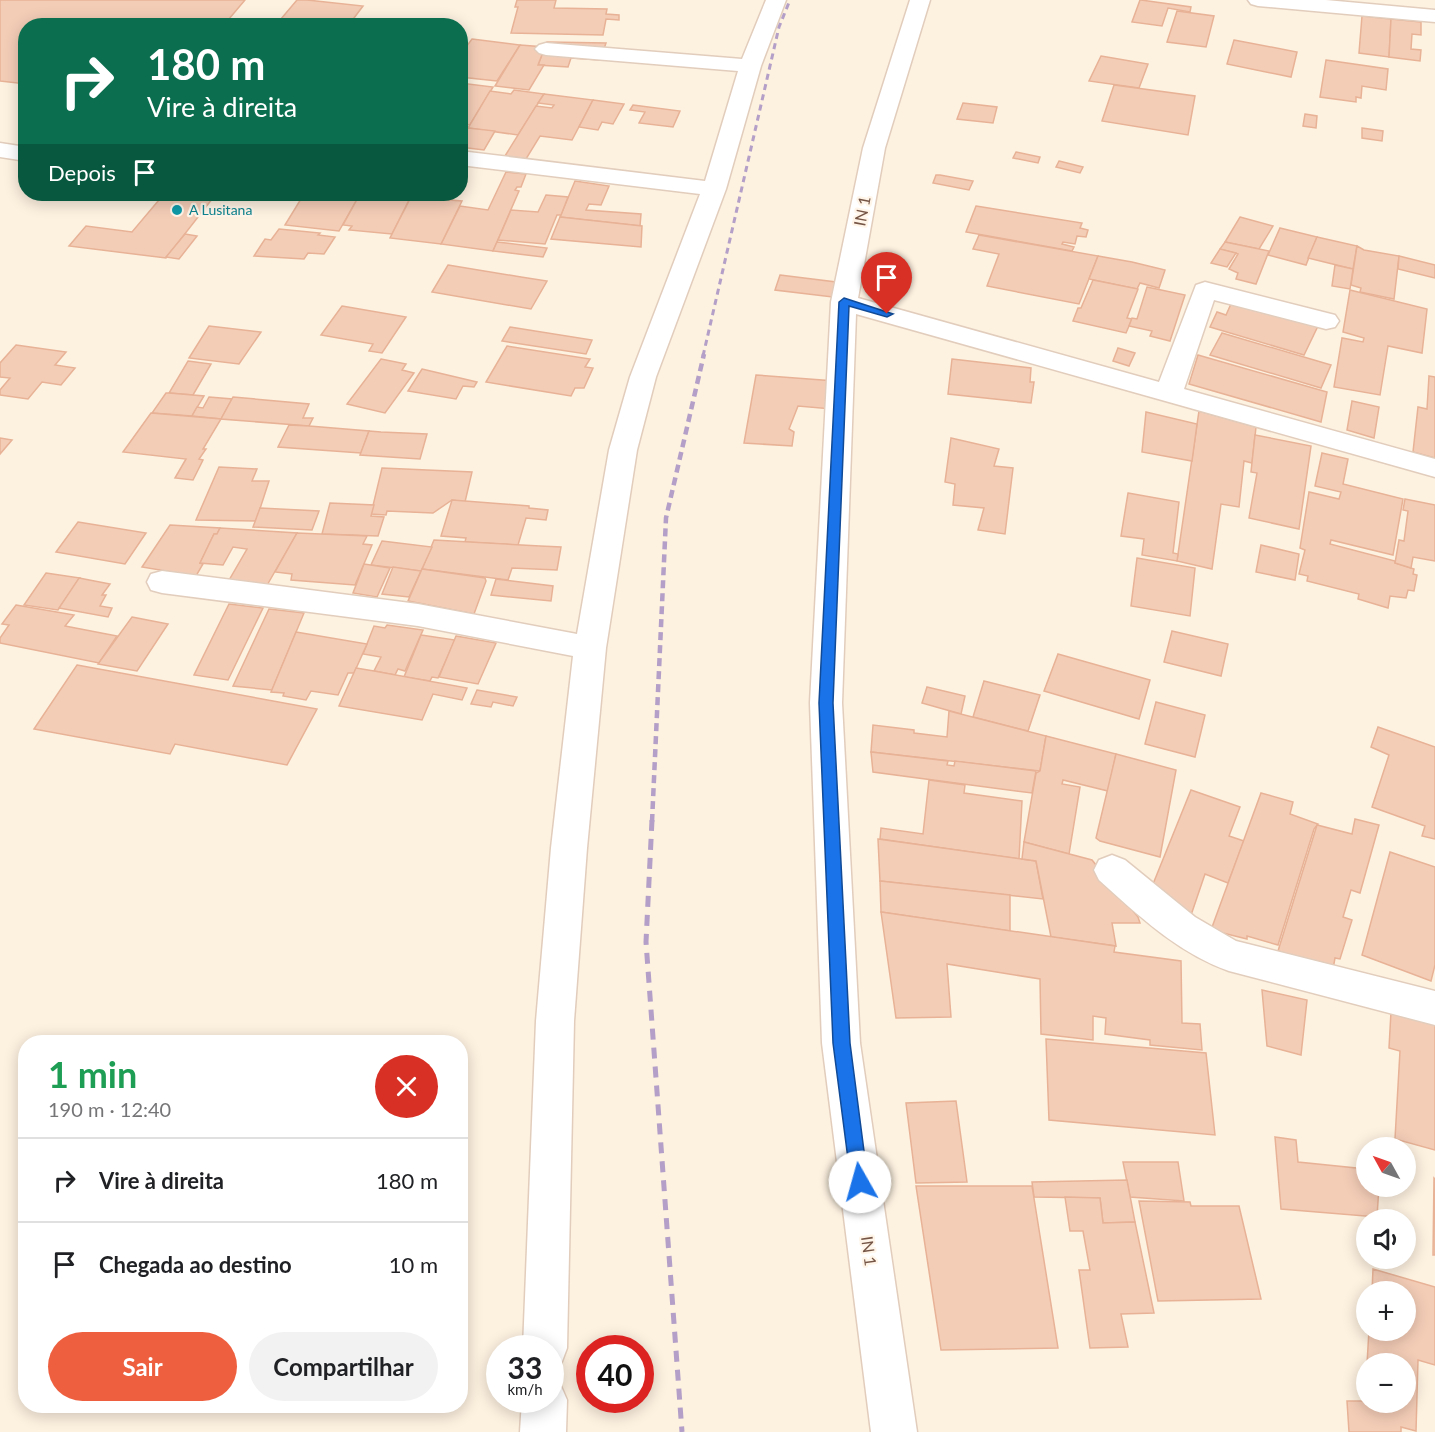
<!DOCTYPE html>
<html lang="pt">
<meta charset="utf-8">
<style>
body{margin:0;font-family:Lato,sans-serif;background:#f2f2f2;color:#202124;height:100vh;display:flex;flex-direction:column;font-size:22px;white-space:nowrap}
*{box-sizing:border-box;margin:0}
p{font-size:20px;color:#757577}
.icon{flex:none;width:33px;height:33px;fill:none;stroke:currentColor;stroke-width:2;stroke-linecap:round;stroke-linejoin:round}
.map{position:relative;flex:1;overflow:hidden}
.sheet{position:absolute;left:18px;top:1035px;width:450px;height:378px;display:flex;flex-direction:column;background:#fff;border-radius:24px;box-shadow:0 3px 15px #0003}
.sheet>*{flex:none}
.banner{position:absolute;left:18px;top:18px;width:450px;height:183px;border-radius:24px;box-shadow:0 3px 15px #0003;background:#0b6e4f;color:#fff;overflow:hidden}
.needle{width:39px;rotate:310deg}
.fabs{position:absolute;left:1356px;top:1137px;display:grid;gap:12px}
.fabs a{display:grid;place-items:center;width:60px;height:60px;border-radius:50%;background:#fff;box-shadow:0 3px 15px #0003;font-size:30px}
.speed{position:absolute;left:486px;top:1335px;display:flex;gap:12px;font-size:30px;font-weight:700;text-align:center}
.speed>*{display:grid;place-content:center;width:78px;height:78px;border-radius:50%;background:#fff;box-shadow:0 3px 15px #0003;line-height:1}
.speed small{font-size:15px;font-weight:400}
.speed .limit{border:9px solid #d22;background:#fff;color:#111}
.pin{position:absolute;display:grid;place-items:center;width:51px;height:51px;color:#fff;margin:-62px -26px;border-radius:50% 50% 50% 0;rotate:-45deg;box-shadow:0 0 6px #0007}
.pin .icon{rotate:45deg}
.me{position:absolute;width:66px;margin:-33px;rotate:353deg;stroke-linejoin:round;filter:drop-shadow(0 0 4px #0008)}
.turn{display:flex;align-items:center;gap:21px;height:126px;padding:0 30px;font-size:27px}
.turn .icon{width:78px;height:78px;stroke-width:2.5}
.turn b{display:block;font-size:42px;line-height:51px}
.then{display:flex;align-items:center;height:57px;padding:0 30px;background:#0003;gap:12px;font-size:22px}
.round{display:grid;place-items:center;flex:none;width:63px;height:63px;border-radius:32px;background:#f2f2f2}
.headline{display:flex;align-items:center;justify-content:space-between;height:102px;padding:0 30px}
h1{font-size:36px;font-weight:700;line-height:45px;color:#1e9e55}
.action{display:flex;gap:12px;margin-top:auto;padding:12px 30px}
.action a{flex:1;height:69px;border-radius:36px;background:#ee5f3f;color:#fff;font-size:24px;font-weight:700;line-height:69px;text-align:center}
.action a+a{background:#f2f2f2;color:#202124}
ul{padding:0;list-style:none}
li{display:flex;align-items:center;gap:18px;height:84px;padding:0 30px;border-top:2px solid #e0e0e0}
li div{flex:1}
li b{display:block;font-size:22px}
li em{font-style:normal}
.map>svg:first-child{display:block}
.building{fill:#f4cdb7;stroke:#e7b296;stroke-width:1.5}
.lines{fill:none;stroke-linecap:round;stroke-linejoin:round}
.minor-casing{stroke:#e2cdbc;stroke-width:3}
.minor{fill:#fff;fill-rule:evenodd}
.rail-far2{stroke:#b39fc7;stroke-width:3;stroke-dasharray:6 4.5;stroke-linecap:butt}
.rail-far1{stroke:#b39fc7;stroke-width:4.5;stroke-dasharray:8 5;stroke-linecap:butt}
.rail{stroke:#b39fc7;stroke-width:5;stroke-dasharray:11 8;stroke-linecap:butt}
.route{fill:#1a73e8;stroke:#114b97;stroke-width:1.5}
.culture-dot{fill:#0f9aa8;stroke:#fff5e8;stroke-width:2}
.labels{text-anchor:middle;stroke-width:4.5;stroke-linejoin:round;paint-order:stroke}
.far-culture-label{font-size:14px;fill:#0d838f;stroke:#fff5e8;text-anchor:start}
.street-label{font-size:16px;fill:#755546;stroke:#fff5e8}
</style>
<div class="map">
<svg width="1435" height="1432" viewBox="0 0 1435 1432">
<rect width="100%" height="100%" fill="#fdf1e0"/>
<g class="building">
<polygon points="0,0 245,0 223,26 26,26 26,84 0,81"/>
<polygon points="297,0 307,0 363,6 348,26 275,26"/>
<polygon points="517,0 556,0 554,8 607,9 606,14 619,15 619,20 606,19 603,35 511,33 518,7 515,7"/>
<polygon points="1140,0 1141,0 1191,7 1190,12 1168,8 1162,26 1132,22"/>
<polygon points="1177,11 1214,16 1206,47 1167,42"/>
<polygon points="1362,16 1391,19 1389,57 1359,53"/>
<polygon points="1391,19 1421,22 1421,35 1412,34 1411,49 1421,50 1420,61 1389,57"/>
<polygon points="472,39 520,45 497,81 460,77 460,55"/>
<polygon points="1234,40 1297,52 1291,77 1227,64"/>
<polygon points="547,42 606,43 600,60 571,58 568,67 538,65"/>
<polygon points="520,45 545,47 538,65 544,65 529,90 495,86"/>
<polygon points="1101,56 1148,64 1139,88 1089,81"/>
<polygon points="1326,60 1388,69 1386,90 1362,86 1361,98 1356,97 1356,102 1320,97"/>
<polygon points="460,83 493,87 470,125 460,123"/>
<polygon points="1114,85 1195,96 1188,135 1102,121"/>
<polygon points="514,90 544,94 518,135 468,128 490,91 511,94"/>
<polygon points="544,94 593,100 572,140 540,136 526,159 505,156 536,106 552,108 554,105 538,103"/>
<polygon points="593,100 624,104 613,124 602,122 598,130 579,127"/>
<polygon points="963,103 997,107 993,123 957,119"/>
<polygon points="633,105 680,111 673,127 639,123 645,112 630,110"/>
<polygon points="1305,114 1317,116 1316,128 1303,126"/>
<polygon points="468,128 495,131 484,150 460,147 460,140"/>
<polygon points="1362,128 1383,131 1382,141 1362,138"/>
<polygon points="1016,152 1040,157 1038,163 1013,158"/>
<polygon points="1059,161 1083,167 1080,173 1056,167"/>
<polygon points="506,172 526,174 521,187 517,187 515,190 519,191 493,251 441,244 460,206 488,210"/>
<polygon points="936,175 940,175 973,181 969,190 933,183"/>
<polygon points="575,181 609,186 601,205 589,204 586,210 641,214 640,226 560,217"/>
<polygon points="164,194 216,194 166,258 69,246 86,226 132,232"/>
<polygon points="304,194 360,194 339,231 285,225"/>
<polygon points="360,194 391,194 411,196 392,234 349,230 352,226 343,225"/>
<polygon points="546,195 568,197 561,215 557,215 545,244 498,240 511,210 538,212"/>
<polygon points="411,197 462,201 441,244 390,238"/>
<polygon points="976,206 1082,223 1080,228 1088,230 1086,237 1077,236 1075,244 1063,242 1062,244 1074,247 1072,251 966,232"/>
<polygon points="560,217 642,226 641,247 551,239"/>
<polygon points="1240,217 1273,226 1259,249 1225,242"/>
<polygon points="1280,228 1317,237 1306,265 1268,255"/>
<polygon points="279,229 320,233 318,235 335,237 324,254 308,253 304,259 254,256 265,239 271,240"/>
<polygon points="185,234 197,236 179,259 166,257"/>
<polygon points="979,235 1098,256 1079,304 987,286 999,254 973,249"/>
<polygon points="1317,237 1357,246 1353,269 1308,258"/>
<polygon points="497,242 506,243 547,248 543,257 493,251"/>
<polygon points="1225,242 1269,251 1256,284 1236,279 1238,273 1229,269 1238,254 1220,249"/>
<polygon points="1357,246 1364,250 1399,256 1394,299 1360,292 1361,288 1351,285"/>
<polygon points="1220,249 1236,253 1227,267 1211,263"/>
<polygon points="1098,256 1132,262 1165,270 1159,288 1140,283 1137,289 1089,279"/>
<polygon points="1399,256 1435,265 1435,278 1398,269"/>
<polygon points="448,265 521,277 547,281 531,309 432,292"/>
<polygon points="1335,265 1353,269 1350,289 1332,286"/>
<polygon points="780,275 844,283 841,298 775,290"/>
<polygon points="1093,280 1138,289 1127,318 1132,319 1126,333 1073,321 1078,308 1081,308"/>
<polygon points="1147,287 1185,295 1170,341 1150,336 1152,331 1129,326 1132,318 1137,319"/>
<polygon points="1350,290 1427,309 1422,353 1388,346 1380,395 1334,387 1342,338 1363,342 1364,338 1343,332"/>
<polygon points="1231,304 1318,326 1304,355 1210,327 1217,312 1226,315"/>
<polygon points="342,306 406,317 382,353 369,351 373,344 321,335"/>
<polygon points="209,326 261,332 239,364 189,358"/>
<polygon points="510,327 592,340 586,354 502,341"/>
<polygon points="1222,333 1331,365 1321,388 1210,355"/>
<polygon points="16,345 66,352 55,365 75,368 61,385 42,382 28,399 0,395 0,390 10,378 0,377 0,363"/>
<polygon points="507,346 590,359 585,367 593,368 584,388 575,388 571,396 486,382"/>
<polygon points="1118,348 1135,353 1129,366 1113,361"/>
<polygon points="1198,355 1327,392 1321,422 1189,384"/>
<polygon points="381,359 406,364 402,370 414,373 385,413 347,404"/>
<polygon points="952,359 1031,368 1030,382 1034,382 1031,403 948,394"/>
<polygon points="188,361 211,364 193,395 169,393"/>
<polygon points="422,369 477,382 474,387 463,386 456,399 408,391"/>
<polygon points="756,375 835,381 832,409 798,406 789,429 794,432 792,446 744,443"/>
<polygon points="1429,376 1435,377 1435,458 1413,452 1418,407 1427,409"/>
<polygon points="166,393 169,393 204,396 192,416 152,413"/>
<polygon points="209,397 232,399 221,419 192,416 197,407 203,408"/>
<polygon points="233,397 309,404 303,418 313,418 309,426 221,419"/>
<polygon points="1352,401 1379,407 1374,438 1347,430"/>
<polygon points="1199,411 1256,427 1252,463 1244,461 1239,507 1221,504 1212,569 1177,561"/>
<polygon points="1146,412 1197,424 1192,461 1142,452"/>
<polygon points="151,413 221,419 203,449 206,449 199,459 203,460 193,480 175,478 186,459 123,452"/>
<polygon points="289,425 309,426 369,431 361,453 278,447"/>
<polygon points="369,431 381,432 427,434 420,459 360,455"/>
<polygon points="1255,435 1311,446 1299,529 1249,518 1257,473 1251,472"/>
<polygon points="0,438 12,440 0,454"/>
<polygon points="951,438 999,449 994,466 1013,468 1005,534 978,530 984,508 953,505 955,484 945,482"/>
<polygon points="1322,453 1348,459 1343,484 1403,499 1393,555 1331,540 1330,544 1395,561 1395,563 1414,569 1413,574 1417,575 1414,591 1408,590 1406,598 1390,596 1388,608 1358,599 1359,594 1307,581 1308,576 1299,574 1305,550 1300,548 1309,492 1339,499 1341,492 1315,486"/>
<polygon points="219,467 257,469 252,481 269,481 256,521 196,520"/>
<polygon points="382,468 472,472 465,502 452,500 433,513 387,511 386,515 371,514"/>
<polygon points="1128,493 1179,502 1173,553 1178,554 1177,561 1142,555 1144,539 1121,536"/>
<polygon points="1405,499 1435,505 1435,561 1413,557 1411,568 1395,563 1399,540 1404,541 1408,511 1403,510"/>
<polygon points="452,500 529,506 529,508 548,510 546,520 526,518 518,545 465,542 466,538 441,536"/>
<polygon points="330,503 374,505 371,516 384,517 378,536 322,534"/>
<polygon points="260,508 319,511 312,530 253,527"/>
<polygon points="78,522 146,533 125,564 56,552"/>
<polygon points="170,525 220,528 217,534 214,534 200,563 203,564 196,576 142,567"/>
<polygon points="220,528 297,533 266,587 228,582 247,549 233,547 223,565 200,563 214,534 217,534"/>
<polygon points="297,533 367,536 363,544 372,545 355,585 291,580 292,574 275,572"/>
<polygon points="434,540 540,546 561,547 557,570 512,568 508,580 422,569"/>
<polygon points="382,541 432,547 421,571 371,565"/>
<polygon points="1261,545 1299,554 1295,580 1256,572"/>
<polygon points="1137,558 1195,568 1190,616 1131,606"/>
<polygon points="364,564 390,568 377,597 353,593"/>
<polygon points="393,567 421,571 409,597 382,594"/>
<polygon points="422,569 485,578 486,581 474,614 408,601"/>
<polygon points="46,573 80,578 58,610 24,605"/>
<polygon points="79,578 110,584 102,595 106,595 100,606 112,608 108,617 59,608"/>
<polygon points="496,579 553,586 551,601 491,595"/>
<polygon points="229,604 263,608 228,680 194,675"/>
<polygon points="16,605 74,615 65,626 117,636 99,663 0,643 0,638 9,625 2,624"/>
<polygon points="269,609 304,613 272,690 233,686"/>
<polygon points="132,617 168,624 137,671 98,664"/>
<polygon points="387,625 423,630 405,671 398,669 395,675 374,671 381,657 363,654 374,626 385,628"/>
<polygon points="1172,631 1228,644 1221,676 1164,662"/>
<polygon points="296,632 367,644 354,673 348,673 338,695 311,691 306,700 283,696 284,693 271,692"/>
<polygon points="421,635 455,640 438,678 432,677 430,681 404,677"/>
<polygon points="456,636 496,643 478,684 439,677"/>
<polygon points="1058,654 1150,680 1139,719 1044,691"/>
<polygon points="77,665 317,709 287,765 175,744 170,754 34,729"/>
<polygon points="356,668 374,671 467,688 462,700 433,694 422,720 339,706"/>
<polygon points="984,681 1040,695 1028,731 973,717"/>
<polygon points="927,687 965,696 961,714 922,703"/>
<polygon points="477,690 517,697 513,706 493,702 491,707 471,704"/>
<polygon points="1156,702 1205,715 1195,757 1145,744"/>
<polygon points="949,711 1046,736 1040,771 871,752 873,725 914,730 914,733 947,737"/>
<polygon points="1378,727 1435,747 1435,839 1422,836 1425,826 1372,807 1389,755 1371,747"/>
<polygon points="1046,736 1116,754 1108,791 1063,780 1062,784 1080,787 1069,854 1024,842 1036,773 1040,771"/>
<polygon points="871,752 948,761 947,765 954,766 955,761 1036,771 1032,793 873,772"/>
<polygon points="1116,754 1176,770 1160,857 1100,841 1096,838"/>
<polygon points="929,780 965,785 964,793 1022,801 1019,859 880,839 881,828 923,834"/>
<polygon points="1191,790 1240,807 1229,836 1244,841 1228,883 1205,874 1189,921 1149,894"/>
<polygon points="1261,793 1293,802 1290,814 1318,824 1314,829 1278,945 1247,936 1247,939 1211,930"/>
<polygon points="1355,819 1379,825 1360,893 1351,890 1343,917 1352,920 1340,959 1335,958 1333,969 1278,951 1317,825 1352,834"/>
<polygon points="878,839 1036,861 1043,899 880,881"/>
<polygon points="1024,842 1092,860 1138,917 1140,923 1112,923 1116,946 1051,937 1036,861 1022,859"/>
<polygon points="1390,852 1435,867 1435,965 1431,981 1362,955"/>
<polygon points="880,881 1010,895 1010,931 881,912"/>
<polygon points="881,912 1115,946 1114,952 1181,961 1182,1023 1200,1024 1202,1050 1150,1045 1150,1040 1105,1034 1106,1018 1093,1016 1093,1040 1041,1034 1040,979 947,964 951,1017 896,1018"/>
<polygon points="1262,990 1307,1000 1301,1055 1267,1046"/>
<polygon points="1391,1012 1435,1024 1435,1150 1395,1139 1400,1051 1389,1048"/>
<polygon points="1046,1039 1206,1053 1215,1135 1049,1120"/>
<polygon points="956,1101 967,1182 916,1183 906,1103"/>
<polygon points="1275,1137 1296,1140 1298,1162 1366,1169 1366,1186 1379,1186 1377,1217 1281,1209"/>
<polygon points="1123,1162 1178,1162 1184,1201 1130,1197"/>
<polygon points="1434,1178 1435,1179 1435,1255 1433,1255"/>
<polygon points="1127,1180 1135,1222 1103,1223 1100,1198 1034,1197 1032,1182"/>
<polygon points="916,1186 1032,1186 1058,1348 941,1350"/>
<polygon points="1065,1197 1100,1198 1103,1223 1135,1222 1154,1313 1121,1314 1128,1347 1090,1348 1079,1270 1090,1270 1083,1231 1070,1231"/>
<polygon points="1139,1201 1190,1202 1191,1206 1239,1206 1261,1299 1158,1301"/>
<polygon points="1373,1269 1435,1287 1435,1365 1418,1360 1416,1431 1401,1427 1401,1432 1349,1432 1347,1401 1364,1401 1366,1371 1366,1402 1406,1402 1406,1364 1367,1364 1369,1330 1406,1330 1406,1292 1372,1292"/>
</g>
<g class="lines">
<g class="minor-casing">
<g id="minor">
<polygon points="766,0 786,0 761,66 726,189 656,377 637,450 606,648 587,848 574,1021 567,1348 561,1364 550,1368 550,1348 523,1348 536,1021 551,848 573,656 418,626 162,593 151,590 147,582 151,574 162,571 418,604 577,634 609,450 630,377 700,194 460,165 460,151 705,181 738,71 546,55 539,53 535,49 539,45 546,43 742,59"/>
<polygon points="910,0 930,0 885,148 858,298 1159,382 1196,285 1205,282 1335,315 1339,321 1335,327 1326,329 1214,300 1184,389 1435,459 1435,477 856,314 842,703 860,1043 917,1432 871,1432 822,1043 810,703 831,302 863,148"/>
<polygon points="1248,0 1326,0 1435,10 1435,22 1258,6 1251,4"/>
<polygon points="0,143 26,147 26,161 0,157"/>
<path d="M 1112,855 L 1125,860 L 1195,917 L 1236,941 L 1435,991 L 1435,1025 L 1229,971 C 1178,953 1139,916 1099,880 L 1094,870 L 1099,860 Z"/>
<polygon points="550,1380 560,1384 567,1400 566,1432 520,1432 522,1400 550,1400"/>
</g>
</g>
<use href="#minor" class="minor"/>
<polyline class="rail-far2" points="703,356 779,27 790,0"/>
<polyline class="rail-far1" points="652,822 666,518 704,354"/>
<polyline class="rail" points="652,820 646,942 682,1432"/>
</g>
<polygon class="route" points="844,298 893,314 887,317 849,306 833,703 850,1043 868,1182 866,1187 860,1190 854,1187 851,1182 833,1043 819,703 839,302"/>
<circle class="culture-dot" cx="177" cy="210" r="6"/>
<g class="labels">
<g class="far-culture-label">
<text x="189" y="215">A Lusitana</text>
</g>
<g class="street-label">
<text transform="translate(862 211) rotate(-79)" y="6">IN 1</text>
<text transform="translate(869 1251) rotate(82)" y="6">IN 1</text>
</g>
</g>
</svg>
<div class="fabs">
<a><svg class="needle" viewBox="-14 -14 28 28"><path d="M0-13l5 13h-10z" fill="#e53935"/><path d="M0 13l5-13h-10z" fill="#757577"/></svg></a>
<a><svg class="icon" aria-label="sound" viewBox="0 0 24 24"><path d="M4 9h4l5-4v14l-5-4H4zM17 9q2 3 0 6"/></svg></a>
<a>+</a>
<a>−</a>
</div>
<div class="speed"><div>33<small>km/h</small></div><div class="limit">40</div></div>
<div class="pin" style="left:887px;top:314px;background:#d93025"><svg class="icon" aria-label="arrive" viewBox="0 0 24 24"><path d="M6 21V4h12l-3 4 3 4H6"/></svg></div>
<svg class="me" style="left:860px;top:1182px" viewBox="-20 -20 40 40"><circle r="19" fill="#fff"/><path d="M0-13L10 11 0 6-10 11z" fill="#1a73e8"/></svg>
<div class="banner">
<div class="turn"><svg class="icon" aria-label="right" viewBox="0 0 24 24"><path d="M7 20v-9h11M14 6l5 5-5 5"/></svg><div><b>180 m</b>Vire à direita</div></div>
<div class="then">Depois<svg class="icon" aria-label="arrive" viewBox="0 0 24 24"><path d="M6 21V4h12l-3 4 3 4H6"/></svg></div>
</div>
<section class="sheet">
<div class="headline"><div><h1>1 min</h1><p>190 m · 12:40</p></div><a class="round" style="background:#d93025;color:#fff"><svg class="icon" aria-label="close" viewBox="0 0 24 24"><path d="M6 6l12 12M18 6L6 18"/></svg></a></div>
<ul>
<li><svg class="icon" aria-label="right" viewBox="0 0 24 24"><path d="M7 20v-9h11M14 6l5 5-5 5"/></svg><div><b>Vire à direita</b></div><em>180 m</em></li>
<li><svg class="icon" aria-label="arrive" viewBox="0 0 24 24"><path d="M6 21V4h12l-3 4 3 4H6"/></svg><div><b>Chegada ao destino</b></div><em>10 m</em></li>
</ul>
<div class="action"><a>Sair</a><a>Compartilhar</a></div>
</section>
</div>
